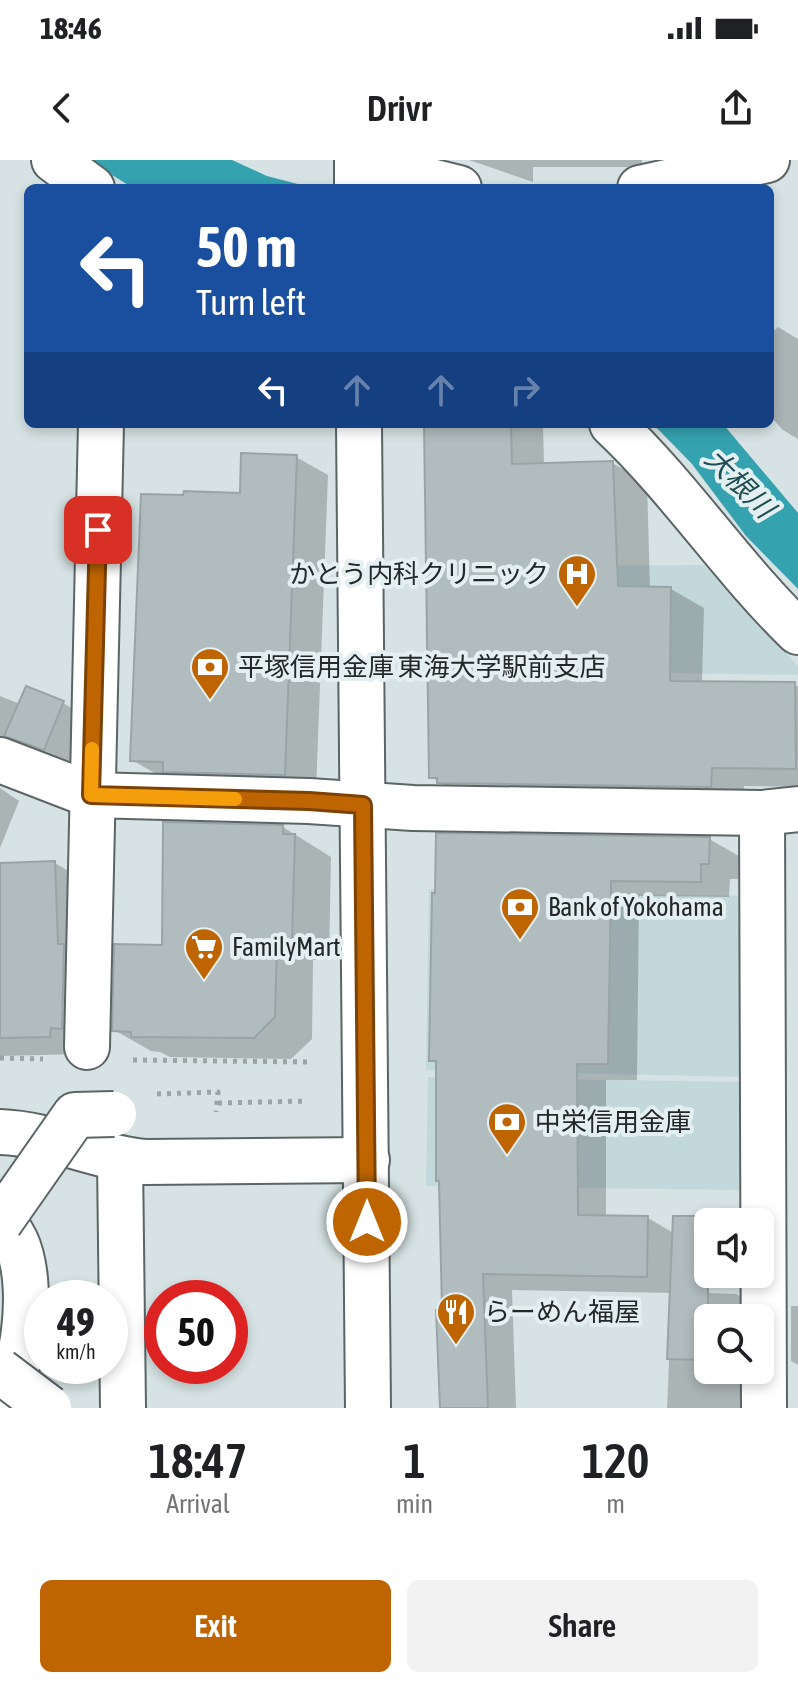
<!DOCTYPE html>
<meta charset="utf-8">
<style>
body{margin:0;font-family:"Asap Condensed","Noto Sans JP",sans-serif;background:#f2f2f2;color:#202124;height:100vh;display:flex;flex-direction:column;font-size:30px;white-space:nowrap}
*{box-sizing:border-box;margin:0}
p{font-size:26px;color:#757577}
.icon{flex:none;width:44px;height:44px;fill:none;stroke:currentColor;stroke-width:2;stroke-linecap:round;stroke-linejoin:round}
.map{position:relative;height:1248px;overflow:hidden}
.side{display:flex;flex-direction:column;background:#fff;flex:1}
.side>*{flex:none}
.guide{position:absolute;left:24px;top:24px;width:750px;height:244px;border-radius:12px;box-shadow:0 4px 12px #0003;background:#1a4fa0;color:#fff;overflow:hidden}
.fabs{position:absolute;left:694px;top:1048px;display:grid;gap:16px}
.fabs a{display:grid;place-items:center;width:80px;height:80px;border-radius:12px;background:#fff;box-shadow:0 4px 12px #0003;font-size:40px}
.speed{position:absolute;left:24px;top:1120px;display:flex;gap:16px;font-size:40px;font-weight:700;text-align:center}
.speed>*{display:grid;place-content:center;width:104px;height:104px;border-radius:50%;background:#fff;box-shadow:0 4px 12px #0003;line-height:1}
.speed small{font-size:20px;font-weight:400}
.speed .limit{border:12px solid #d22;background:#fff;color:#111}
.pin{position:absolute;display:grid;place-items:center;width:68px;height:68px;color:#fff;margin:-34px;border-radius:16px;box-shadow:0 4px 12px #0006}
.me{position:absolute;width:88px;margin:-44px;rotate:0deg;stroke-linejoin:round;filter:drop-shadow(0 0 6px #0008)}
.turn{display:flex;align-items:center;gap:28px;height:168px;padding:0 40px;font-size:36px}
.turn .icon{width:104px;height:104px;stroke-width:2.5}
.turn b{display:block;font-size:56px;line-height:68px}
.lanes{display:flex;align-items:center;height:76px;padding:0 40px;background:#0003;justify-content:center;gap:40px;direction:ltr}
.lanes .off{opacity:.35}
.eta{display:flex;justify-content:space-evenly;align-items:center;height:136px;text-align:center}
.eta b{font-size:48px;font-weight:600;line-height:56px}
.action{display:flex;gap:16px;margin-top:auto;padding:16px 40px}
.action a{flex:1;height:92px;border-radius:12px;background:#be6502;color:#fff;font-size:32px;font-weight:600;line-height:92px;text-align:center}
.action a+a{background:#f2f2f2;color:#202124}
.status{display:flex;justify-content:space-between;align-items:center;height:56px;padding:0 40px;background:#fff;direction:ltr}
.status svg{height:22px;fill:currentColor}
header{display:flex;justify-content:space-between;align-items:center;height:104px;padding:0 40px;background:#fff;font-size:36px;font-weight:600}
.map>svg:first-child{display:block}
.built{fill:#c3d8da}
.water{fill:#35a2b0}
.shadow{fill:#0003;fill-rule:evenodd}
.building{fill:#b1bcbe;stroke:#99a4a6;stroke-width:2}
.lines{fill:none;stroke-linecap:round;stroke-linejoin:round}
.minor-casing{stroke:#5b6566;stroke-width:48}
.major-casing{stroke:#5b6566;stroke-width:48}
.path{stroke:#9ba5a6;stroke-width:5;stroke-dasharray:4 6;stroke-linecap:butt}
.minor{stroke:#fff;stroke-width:44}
.major{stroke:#fff;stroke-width:44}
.minor-bridge-casing{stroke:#5b6566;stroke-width:48;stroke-linecap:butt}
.minor-bridge{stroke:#fff;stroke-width:44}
.route-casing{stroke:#7c4201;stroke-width:20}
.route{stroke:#be6502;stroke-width:14}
.slow{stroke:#f59e0b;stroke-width:14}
.labels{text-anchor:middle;stroke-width:8;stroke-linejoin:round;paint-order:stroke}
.poi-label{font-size:26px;fill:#242829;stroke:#e3eff1;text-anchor:start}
.water-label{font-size:28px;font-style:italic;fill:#1f4e54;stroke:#e3eff1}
</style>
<div class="status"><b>18:46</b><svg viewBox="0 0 49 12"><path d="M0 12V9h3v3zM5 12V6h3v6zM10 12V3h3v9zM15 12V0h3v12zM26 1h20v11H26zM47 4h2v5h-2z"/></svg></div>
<header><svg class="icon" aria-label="back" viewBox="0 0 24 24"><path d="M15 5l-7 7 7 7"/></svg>Drivr<svg class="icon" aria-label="share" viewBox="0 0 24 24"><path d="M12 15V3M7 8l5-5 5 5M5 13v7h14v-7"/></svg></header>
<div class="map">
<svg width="798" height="1248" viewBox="0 0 798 1248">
<rect width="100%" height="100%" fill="#d6e2e3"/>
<g class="built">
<polygon points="704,405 798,506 798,515 427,510 425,468 521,406"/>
<polygon points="429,729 747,736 744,917 426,910"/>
<polygon points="428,917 744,922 743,1030 426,1026"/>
</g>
<g class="water">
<polygon points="88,0 232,0 267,16 313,28 133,28"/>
<polygon points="653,264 723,264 798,353 798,429 746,376 692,304"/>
</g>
<g class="shadow">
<polygon points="469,0 642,0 642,7 533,7 533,22"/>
<polygon points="778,167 798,179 798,279 783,270 770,256 770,174"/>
<polygon points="426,264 543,264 544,305 614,304 647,323 650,429 671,429 704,448 702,523 798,526 798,627 744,626 744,645 471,641 431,617"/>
<polygon points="296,297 328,315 316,632 163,618 132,600 242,335"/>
<polygon points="0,536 20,544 63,543 111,571 93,616 0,582"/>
<polygon points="0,628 19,641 0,688"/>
<polygon points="283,667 331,697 329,800 313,800 312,879 291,899 170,897 160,892 151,891 114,870 164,787"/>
<path d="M 709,679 L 739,696 L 738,719 L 730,719 L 729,737 L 639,736 L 637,920 L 606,920 L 606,1057 L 648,1058 L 677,1075 L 676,1132 L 736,1134 L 765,1151 L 763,1248 L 667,1248 L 672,1133 L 512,1130 L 516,1248 L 439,1248 L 444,1151 L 441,1022 L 438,1020 L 438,904 L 431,900 L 434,735 ZM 708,1158 L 760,1158 L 760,1210 L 708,1210 Z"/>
<polygon points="55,703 87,722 82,894 0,896 0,705"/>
<polygon points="791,1146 798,1146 798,1205 791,1201"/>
</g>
<g class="building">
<polygon points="424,264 511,264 512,304 613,301 618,426 671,427 670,521 795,522 796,609 712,608 711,627 437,623 437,618 429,618"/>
<polygon points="241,293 297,295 285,615 163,612 163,602 130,601 141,334 183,335 184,331 240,333"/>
<polygon points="26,526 64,541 44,590 4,576"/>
<polygon points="163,662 283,665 283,674 295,674 292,780 277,780 275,857 254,878 131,877 131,872 112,871 114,784 162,785"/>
<polygon points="436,673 710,677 709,704 701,704 701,722 611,721 608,904 577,904 578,1055 648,1056 647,1117 483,1114 488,1248 440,1248 436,1150 442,1150 439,1021 436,1021 436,901 429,901 432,733 435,733"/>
<polygon points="55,701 58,784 64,784 62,869 51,868 50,877 0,878 0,703"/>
<polygon points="673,1056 708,1056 708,1200 667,1199"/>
</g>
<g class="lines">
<g class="minor-casing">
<g id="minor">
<polyline points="54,0 92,28"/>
<polyline points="357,3 459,28"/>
<polyline points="640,28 767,0"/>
<path d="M 612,264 C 680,328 731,407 798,472"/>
<polyline points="0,600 91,635 309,641 413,648 762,653 798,649"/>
<polyline points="762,653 764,1248"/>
<polyline points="87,887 101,264"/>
<path d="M 0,972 C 52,974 94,997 145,1002 L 367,1000"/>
<polyline points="120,1000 123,1248"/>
<path d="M 0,1061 C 35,1087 28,1169 17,1206 C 13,1218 6,1229 0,1240"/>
</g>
</g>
<g class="major-casing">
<g id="major">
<polyline points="357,0 357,28"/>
<polyline points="359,264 368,1248"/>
</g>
</g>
<g class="path">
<polyline points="0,898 43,899"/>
<polyline points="133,900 308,902"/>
<polyline points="157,934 218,932 216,952"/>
<polyline points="218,943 308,941"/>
</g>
<use href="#minor" class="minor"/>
<use href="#major" class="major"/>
<g class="minor-bridge-casing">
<g id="minor-bridge">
<polyline points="0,1062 75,955 114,954"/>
<polyline points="0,1211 49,1248"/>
</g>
</g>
<use href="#minor-bridge" class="minor-bridge"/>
</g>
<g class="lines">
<g class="route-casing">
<polyline id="route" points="98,370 91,635 309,641 363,645 367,1062"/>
</g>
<use href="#route" class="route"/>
<polyline class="slow" points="92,589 91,635 235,639"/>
</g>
<defs>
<g id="hospital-pin" transform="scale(2)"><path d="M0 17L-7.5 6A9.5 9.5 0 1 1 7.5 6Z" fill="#be6502" stroke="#e3eff1"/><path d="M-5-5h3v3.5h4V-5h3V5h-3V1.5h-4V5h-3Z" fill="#fff"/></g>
<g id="bank-pin" transform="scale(2)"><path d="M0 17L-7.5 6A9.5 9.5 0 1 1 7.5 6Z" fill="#be6502" stroke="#e3eff1"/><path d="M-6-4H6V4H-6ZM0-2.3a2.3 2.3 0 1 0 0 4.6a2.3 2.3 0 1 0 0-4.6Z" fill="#fff"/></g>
<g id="supermarket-pin" transform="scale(2)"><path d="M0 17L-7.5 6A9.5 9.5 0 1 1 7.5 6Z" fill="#be6502" stroke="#e3eff1"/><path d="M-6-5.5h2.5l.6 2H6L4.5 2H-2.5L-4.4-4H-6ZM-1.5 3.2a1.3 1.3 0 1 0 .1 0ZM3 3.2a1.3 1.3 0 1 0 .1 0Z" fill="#fff"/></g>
<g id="restaurant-pin" transform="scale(2)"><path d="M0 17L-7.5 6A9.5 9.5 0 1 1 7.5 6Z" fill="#be6502" stroke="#e3eff1"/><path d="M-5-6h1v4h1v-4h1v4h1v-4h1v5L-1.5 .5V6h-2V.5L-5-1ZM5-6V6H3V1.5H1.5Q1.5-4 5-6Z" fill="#fff"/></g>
</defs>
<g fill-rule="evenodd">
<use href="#hospital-pin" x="577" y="414"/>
<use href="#bank-pin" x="210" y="507"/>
<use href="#bank-pin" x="520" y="747"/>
<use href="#supermarket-pin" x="204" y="787"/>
<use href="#bank-pin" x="507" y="962"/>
<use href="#restaurant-pin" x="456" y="1152"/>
</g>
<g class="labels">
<g class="poi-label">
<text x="549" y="423" text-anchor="end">かとう内科クリニック</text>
<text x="238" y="516">平塚信用金庫 東海大学駅前支店</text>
<text x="548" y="756">Bank of Yokohama</text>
<text x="232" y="796">FamilyMart</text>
<text x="535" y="971">中栄信用金庫</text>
<text x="484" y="1161">らーめん福屋</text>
</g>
<g class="water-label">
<text transform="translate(740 323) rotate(45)" y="10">大根川</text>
</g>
</g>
</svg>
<div class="fabs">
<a><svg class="icon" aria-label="sound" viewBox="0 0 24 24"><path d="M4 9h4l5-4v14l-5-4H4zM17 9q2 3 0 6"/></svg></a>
<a><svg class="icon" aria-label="search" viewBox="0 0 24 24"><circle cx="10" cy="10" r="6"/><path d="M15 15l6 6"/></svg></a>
</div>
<div class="speed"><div>49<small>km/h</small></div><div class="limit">50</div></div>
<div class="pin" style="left:98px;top:370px;background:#d93025"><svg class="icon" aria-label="arrive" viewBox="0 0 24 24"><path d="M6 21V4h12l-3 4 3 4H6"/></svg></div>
<svg class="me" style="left:367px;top:1062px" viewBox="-20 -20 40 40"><circle r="17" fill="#be6502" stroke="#fff" stroke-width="3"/><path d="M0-11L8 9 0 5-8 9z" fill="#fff"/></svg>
<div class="guide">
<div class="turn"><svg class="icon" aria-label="left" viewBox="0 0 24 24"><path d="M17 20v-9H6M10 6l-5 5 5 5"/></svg><div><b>50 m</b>Turn left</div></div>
<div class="lanes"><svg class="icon" aria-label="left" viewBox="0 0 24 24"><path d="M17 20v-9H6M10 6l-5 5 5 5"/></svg><svg class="icon off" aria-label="ahead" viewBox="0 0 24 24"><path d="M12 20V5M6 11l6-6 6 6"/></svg><svg class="icon off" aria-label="ahead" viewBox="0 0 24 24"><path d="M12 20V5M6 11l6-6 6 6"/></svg><svg class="icon off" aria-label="right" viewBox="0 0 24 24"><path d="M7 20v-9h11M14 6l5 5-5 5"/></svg></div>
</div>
</div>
<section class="side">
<div class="eta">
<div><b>18:47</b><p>Arrival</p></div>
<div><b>1</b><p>min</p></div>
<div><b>120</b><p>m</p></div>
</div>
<div class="action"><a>Exit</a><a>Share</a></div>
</section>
